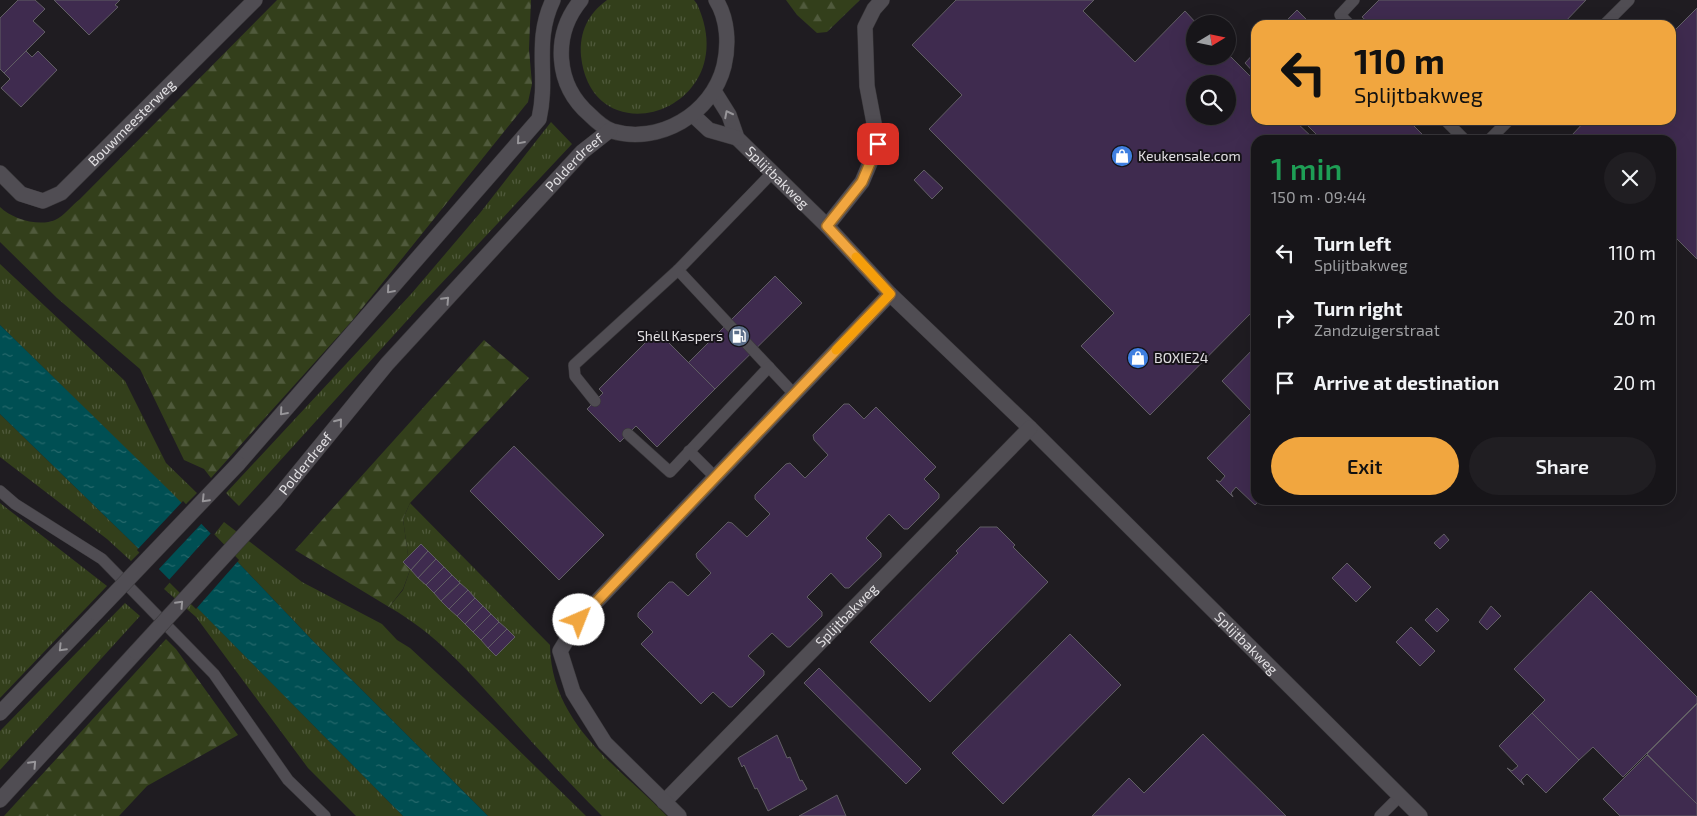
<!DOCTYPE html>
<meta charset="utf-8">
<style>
body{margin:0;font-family:"Exo 2",sans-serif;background:#201e22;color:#f1f3f6;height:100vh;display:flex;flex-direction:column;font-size:19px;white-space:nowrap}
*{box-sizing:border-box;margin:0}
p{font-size:16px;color:#9e9fa2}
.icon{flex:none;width:28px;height:28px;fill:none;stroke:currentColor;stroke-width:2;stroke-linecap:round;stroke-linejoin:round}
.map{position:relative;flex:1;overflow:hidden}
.side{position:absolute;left:1251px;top:135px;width:425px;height:370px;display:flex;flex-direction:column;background:#171519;border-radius:15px;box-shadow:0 5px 20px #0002,0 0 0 1px #363438}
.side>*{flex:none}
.banner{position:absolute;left:1251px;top:20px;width:425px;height:105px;border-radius:15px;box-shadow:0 5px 20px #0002,0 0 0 1px #363438;background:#f1a63f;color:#111;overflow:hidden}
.needle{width:32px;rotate:80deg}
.fabs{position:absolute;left:1186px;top:15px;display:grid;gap:10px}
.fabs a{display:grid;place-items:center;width:50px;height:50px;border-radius:50%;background:#171519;box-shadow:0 5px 20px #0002,0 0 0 1px #363438;font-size:25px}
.pin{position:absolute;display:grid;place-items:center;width:42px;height:42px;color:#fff;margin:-21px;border-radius:10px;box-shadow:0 2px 8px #0006}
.me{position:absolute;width:55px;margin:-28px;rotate:44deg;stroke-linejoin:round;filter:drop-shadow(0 0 4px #0008)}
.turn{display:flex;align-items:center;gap:18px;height:105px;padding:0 20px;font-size:22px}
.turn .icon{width:65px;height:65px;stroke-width:2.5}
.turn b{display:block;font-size:35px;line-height:42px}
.round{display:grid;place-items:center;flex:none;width:52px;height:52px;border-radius:26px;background:#201e22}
.headline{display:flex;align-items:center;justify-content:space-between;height:85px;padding:0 20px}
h1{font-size:30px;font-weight:600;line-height:38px;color:#1e9e55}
.button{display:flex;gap:10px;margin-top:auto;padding:10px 20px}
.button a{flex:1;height:58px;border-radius:30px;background:#f1a63f;color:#111;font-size:20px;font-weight:600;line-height:58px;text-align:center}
.button a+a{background:#201e22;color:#f1f3f6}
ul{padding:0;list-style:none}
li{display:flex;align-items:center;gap:15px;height:65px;padding:0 20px}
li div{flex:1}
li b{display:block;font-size:19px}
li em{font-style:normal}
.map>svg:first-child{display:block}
.grass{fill:url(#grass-tufts)}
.forest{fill:url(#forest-firs)}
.water{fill:url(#water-ripples)}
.pier{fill:#1f1c21}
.building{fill:#3f2b4f;stroke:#615e64;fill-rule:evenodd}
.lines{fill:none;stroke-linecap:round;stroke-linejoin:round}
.lane-casing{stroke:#39373a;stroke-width:12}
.street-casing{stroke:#39373a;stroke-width:16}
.secondary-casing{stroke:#39373a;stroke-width:16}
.lane{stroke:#504d53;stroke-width:11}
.street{stroke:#504d53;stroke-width:15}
.secondary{stroke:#504d53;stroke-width:15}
.secondary-bridge-casing{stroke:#39373a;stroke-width:16;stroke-linecap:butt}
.secondary-bridge{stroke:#504d53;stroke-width:15}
.oneway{stroke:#98969a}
.route-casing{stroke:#9d6c29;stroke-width:12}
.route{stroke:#f1a63f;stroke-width:9}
.slow{stroke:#f59e0b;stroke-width:9}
.labels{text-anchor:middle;stroke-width:4;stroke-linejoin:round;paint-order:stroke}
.street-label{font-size:14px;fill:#e1dfe2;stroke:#161318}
.poi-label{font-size:14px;fill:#e1dfe2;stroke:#161318;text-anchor:start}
</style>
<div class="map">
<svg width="1697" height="816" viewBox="0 0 1697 816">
<defs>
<pattern id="grass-tufts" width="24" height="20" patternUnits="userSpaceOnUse" patternTransform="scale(1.25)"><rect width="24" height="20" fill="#333f1b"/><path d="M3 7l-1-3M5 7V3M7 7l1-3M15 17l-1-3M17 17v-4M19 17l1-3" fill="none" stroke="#505a3c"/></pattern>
<pattern id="forest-firs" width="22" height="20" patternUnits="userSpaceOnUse" patternTransform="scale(1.25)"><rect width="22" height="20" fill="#333f1b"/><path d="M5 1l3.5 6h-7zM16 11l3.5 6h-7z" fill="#505a3c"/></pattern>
<pattern id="water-ripples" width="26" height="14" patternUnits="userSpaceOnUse" patternTransform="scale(1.25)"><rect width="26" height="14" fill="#004f53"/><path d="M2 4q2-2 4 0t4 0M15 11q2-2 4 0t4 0" fill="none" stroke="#25686b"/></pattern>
</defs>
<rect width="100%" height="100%" fill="#1f1c21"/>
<g class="grass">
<path d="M 607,0 L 694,0 L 697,4 C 746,110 592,161 581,56 C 579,32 588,14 607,0 Z"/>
<polygon points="551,122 572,144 422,304 239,506 226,493 412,293 480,213"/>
<polygon points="0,264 125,381 166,463 197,493 184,506 0,325"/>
<polygon points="0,414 141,551 131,561 107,539 0,457"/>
<polygon points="0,503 107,586 0,698"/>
<path d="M 410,503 L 550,645 C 551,724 617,765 667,816 L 602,816 C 569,783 537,748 506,713 C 469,672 438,635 389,607 L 403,590 L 410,570 L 403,519 Z"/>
<polygon points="224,522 302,582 382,624 397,640 410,648 492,724 586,816 488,816 313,641 213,536"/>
<polygon points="171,581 403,816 356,816 308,768 196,617 164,589"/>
<polygon points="125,603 140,616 0,770 0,731"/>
</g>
<g class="forest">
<path d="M 277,0 L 531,0 L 529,49 L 532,84 L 528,102 L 351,322 L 211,478 L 204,469 L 184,460 L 140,369 L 57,298 L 0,242 L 0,207 C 12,219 39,227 55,220 C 64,216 72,205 80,199 Z"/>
<polygon points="786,0 860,0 827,32 817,33 797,15"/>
<polygon points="484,340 529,378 410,503 403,519 410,570 403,589 389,607 295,550"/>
<polygon points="166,639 176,649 238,735 147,786 119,816 4,816"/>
</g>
<polygon class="water" points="0,325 173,494 313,641 488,816 403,816 141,551 0,414"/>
<g class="pier">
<polygon points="183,501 203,522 157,571 137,550"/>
<polygon points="212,532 239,560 196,609 168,581"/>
</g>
<g class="building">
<polygon points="18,0 35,0 45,9 33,21 45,32 4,73 0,69 0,18"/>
<polygon points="54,0 120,0 115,5 118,7 89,35"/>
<path d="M 956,0 L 1094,0 L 1083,11 L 1135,62 L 1185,11 L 1197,24 L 1195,24 L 1195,56 L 1228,56 L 1228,54 L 1256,82 L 1256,120 L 1294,120 L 1315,140 L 1256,140 L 1256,308 L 1150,415 L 1081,346 L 1114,313 L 929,129 L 962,95 L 912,45 ZM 1195,84 L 1228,84 L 1228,116 L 1195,116 Z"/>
<polygon points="1379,0 1586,0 1562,25 1371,25 1362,17"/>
<polygon points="1697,8 1697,259 1671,233 1671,140 1577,140 1572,135 1586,120 1671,120 1671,34"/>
<polygon points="1297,10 1312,25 1282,25"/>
<polygon points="26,51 32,57 38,51 57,70 21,107 1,88 10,79 4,73"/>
<polygon points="1256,51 1256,75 1245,63"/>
<polygon points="1302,120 1408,120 1428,140 1322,140"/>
<polygon points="924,170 943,188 932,199 914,180"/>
<polygon points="775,276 802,303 715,389 688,363"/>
<polygon points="657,331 715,389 657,447 636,426 620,442 587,409 603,393 599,389"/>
<polygon points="1256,346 1256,500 1260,500 1255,505 1236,487 1231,493 1233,497 1216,480 1220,482 1225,476 1207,458 1252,412 1222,381"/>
<polygon points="844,404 849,404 864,419 876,407 936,467 924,479 939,494 939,498 908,529 904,529 889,514 866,538 881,553 881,557 849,588 845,588 831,573 807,597 822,612 822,616 790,647 787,647 772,633 748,656 764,671 764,675 732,707 729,707 713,692 701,704 641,644 653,632 638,617 638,613 669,582 673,582 688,596 711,573 697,558 696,554 728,522 732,523 747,537 770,514 755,499 755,495 786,464 790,463 805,478 828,455 814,440 813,435"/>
<polygon points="514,446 604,535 559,580 470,491"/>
<polygon points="980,527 997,527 1015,545 1013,547 1048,582 930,702 870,642 958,553 956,551"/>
<polygon points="1444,534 1449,540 1440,549 1434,543"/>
<polygon points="421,544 428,551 411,570 403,562"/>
<polygon points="428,551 436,559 418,578 411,570"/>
<polygon points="436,559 444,567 426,585 418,578"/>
<polygon points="1347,563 1371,587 1356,602 1332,578"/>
<polygon points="444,567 452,575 434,593 426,585"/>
<polygon points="452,575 460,583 441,601 434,593"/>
<polygon points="460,583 468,590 449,609 441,601"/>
<polygon points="468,590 475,598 457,616 449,609"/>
<polygon points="1591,591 1697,697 1697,703 1623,777 1593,747 1579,760 1532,713 1545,700 1514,669"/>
<polygon points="475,598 483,606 465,624 457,616"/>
<polygon points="483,606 491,614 473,632 465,624"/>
<polygon points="1491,606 1501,616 1487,630 1479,622"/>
<polygon points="1437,608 1449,620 1437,632 1425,620"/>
<polygon points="491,614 499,622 481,640 473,632"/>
<polygon points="499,622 507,629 488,648 481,640"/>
<polygon points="1411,627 1435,651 1420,666 1396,642"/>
<polygon points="507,629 515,637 496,656 488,648"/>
<polygon points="1070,634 1121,685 1003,804 952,753"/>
<polygon points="819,668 921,769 906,784 804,683"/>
<polygon points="1697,704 1697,804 1647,754"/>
<polygon points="1532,713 1579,760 1546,793 1527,774 1521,780 1524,785 1507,768 1512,771 1518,766 1499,746"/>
<polygon points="1203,734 1286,816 1092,816 1129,778 1144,793"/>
<polygon points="777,735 787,758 790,757 800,781 802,780 807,789 768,811 757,788 755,789 744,765 742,767 738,758"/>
<polygon points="1647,755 1697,804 1697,816 1620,816 1603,799"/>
<polygon points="837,795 846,816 799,816"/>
</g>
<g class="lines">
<g class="lane-casing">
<g id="lane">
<polyline points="1350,25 1340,15 1354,0"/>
<polyline points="1604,25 1629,0"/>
<polyline points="1445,120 1465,140"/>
<polyline points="1489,140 1509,120"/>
<polyline points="772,173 678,270 794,394"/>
<polyline points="595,401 575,376 574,365 678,270"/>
<polyline points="628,434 670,472 769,367"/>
<polyline points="689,451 715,477"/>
<polyline points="0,491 15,504 102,559 214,674 288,780 325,816"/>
<polyline points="1380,816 1400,796"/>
</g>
</g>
<g class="street-casing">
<g id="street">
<path id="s1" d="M 714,91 L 729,115 L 737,138 L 827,226 L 890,294 L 1030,428 L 1420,816"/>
<polyline points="693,115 709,130 737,138"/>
<path id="s2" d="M 0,173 L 21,194 L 43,201 L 61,193 L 255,0"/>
<polyline points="827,226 862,182 878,144 867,86 865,27 874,9 882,0"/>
<path id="s3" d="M 664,802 L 1030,428"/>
<polyline points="679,816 605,743 573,692 560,651 579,620 890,294"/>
</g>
</g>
<g class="secondary-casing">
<g id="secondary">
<path d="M 581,0 C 552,35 555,85 590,115 C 596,121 604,128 612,131 C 659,145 712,114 724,66 C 729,45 728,19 716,0"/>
<path d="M 238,464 L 539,119 C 549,75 533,42 553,0"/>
<path id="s4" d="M 275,501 L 387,364 L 582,152 L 610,130"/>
<polyline points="0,713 96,613"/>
<polyline points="0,800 136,652"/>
</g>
</g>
<use href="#lane" class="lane"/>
<use href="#street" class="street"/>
<use href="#secondary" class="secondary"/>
<g class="secondary-bridge-casing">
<g id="secondary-bridge">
<polyline points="96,613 238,464"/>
<polyline points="136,652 275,501"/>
</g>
</g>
<use href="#secondary-bridge" class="secondary-bridge"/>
</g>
<defs><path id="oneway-chevron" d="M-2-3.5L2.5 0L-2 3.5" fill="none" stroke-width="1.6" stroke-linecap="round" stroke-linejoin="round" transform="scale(1.25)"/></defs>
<g class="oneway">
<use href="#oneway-chevron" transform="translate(728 114) rotate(-117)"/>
<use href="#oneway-chevron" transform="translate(520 141) rotate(131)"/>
<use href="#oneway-chevron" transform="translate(390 290) rotate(131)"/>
<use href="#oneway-chevron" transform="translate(446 300) rotate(-47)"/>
<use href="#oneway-chevron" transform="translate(283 412) rotate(131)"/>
<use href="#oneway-chevron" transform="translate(339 422) rotate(-51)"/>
<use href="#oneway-chevron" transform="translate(205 499) rotate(134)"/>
<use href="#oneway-chevron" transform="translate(180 604) rotate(-47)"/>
<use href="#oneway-chevron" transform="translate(62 648) rotate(134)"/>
<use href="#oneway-chevron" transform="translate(33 764) rotate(-47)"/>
</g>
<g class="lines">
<g class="route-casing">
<polyline id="route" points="579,620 890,294 827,226 862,182 878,144"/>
</g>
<use href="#route" class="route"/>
<polyline class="slow" points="836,350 890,294 856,257"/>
</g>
<defs>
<g id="shop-disc" transform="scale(1.125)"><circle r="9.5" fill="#3f7fe0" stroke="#161318"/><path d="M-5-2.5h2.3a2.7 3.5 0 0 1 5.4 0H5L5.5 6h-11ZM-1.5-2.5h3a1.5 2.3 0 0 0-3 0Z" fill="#fff"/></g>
<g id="fuel-disc" transform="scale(1.125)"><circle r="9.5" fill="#5c6f8a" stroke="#161318"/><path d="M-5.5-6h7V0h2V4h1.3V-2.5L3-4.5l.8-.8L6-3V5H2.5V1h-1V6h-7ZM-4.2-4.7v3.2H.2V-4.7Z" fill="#fff"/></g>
</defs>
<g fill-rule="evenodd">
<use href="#shop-disc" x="1122" y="156"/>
<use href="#fuel-disc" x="739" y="336"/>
<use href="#shop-disc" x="1138" y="358"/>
</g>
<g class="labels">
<g class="street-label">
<text dy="5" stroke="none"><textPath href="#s2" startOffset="172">Bouwmeesterweg</textPath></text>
<text dy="5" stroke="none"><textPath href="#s4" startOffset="452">Polderdreef</textPath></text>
<text dy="5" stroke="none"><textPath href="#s1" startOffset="109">Splijtbakweg</textPath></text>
<text dy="5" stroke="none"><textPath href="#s4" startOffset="48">Polderdreef</textPath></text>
<text dy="5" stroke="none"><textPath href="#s3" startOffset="261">Splijtbakweg</textPath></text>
<text dy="5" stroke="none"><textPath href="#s1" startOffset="770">Splijtbakweg</textPath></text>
</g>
<g class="poi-label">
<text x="1138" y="161">Keukensale.com</text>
<text x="723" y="341" text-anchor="end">Shell Kaspers</text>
<text x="1154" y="363">BOXIE24</text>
</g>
</g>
</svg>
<div class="fabs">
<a><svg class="needle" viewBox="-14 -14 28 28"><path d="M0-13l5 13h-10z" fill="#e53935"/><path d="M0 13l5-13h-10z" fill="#9e9fa2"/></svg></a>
<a><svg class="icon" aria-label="search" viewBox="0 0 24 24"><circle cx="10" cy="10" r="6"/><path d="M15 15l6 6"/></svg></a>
</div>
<div class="pin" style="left:878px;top:144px;background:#d93025"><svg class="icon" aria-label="arrive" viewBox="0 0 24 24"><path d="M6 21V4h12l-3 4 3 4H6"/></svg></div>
<svg class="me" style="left:579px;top:620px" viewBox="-20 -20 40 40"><circle r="19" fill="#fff"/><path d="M0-13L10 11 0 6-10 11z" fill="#f1a63f"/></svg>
<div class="banner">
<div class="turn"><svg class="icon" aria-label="left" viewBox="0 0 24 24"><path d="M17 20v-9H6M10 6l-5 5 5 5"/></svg><div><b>110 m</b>Splijtbakweg</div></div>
</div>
<section class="side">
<div class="headline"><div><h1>1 min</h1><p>150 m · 09:44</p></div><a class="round"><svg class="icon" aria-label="close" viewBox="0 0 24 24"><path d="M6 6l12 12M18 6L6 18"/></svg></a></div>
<ul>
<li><svg class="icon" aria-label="left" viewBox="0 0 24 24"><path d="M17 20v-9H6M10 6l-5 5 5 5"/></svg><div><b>Turn left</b><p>Splijtbakweg</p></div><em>110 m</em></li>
<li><svg class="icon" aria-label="right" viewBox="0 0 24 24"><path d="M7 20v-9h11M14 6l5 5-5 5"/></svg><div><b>Turn right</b><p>Zandzuigerstraat</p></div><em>20 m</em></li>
<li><svg class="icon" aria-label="arrive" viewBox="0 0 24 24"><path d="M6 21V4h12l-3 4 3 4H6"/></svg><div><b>Arrive at destination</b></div><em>20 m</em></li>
</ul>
<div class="button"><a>Exit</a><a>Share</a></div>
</section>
</div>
